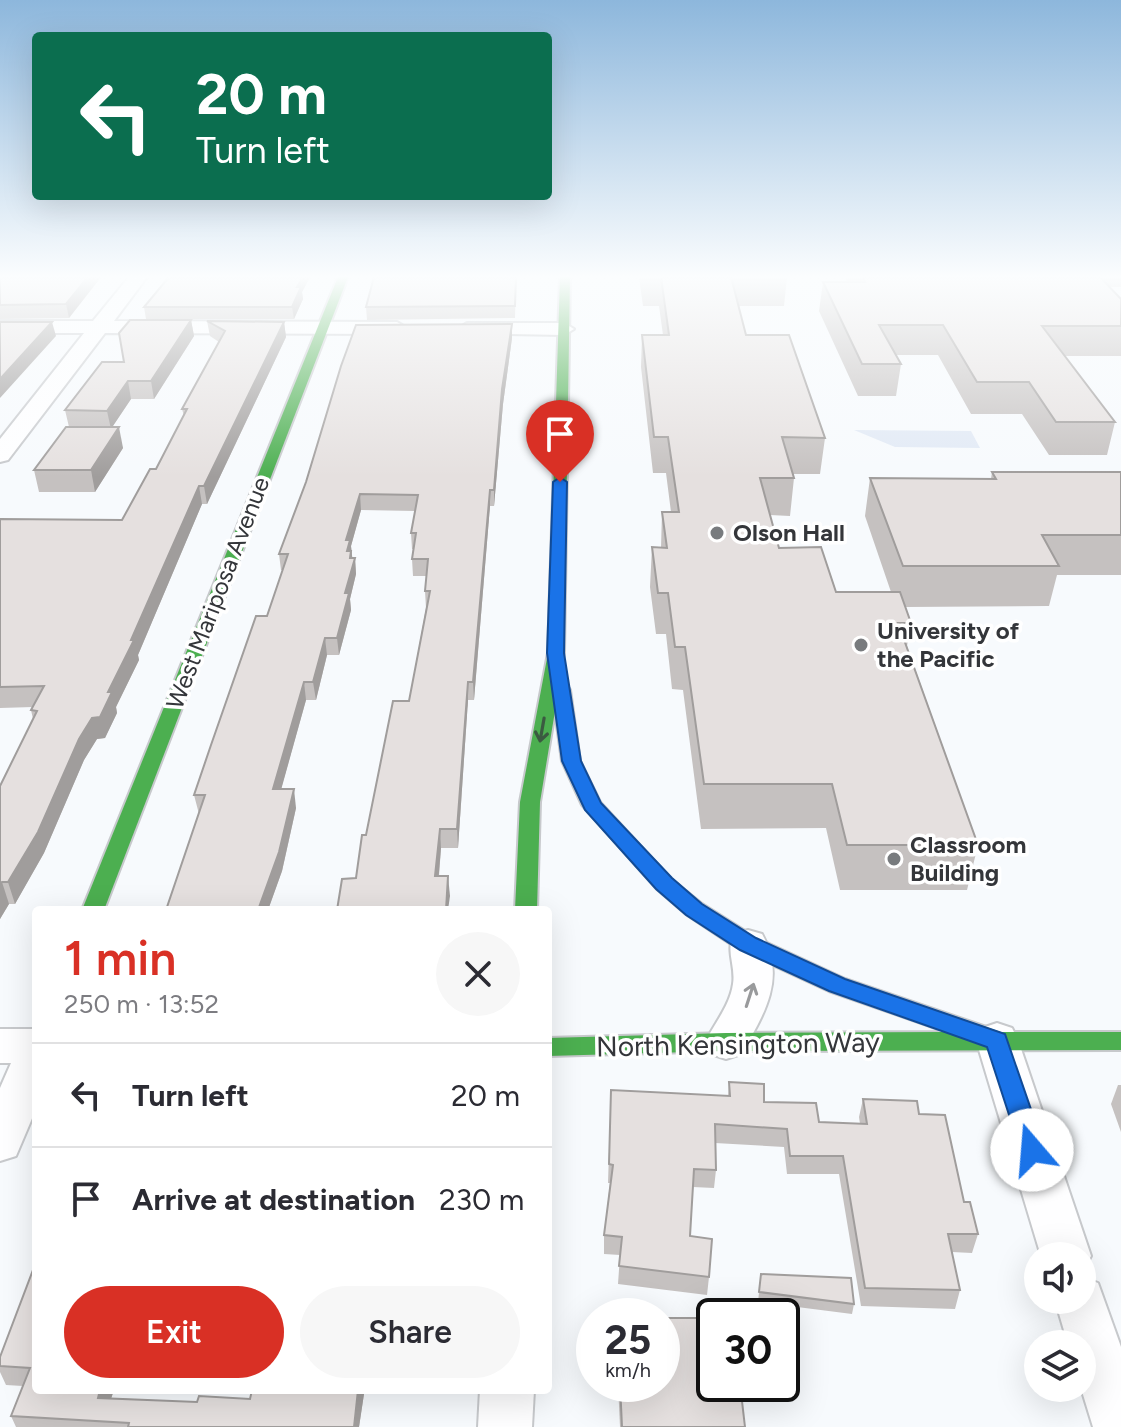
<!DOCTYPE html>
<meta charset="utf-8">
<style>
body{margin:0;font-family:Figtree,sans-serif;background:#f7f7f7;color:#2b2b33;height:100vh;display:flex;flex-direction:column;font-size:30px;white-space:nowrap}
*{box-sizing:border-box;margin:0}
p{font-size:26px;color:#7c7c81}
.icon{flex:none;width:44px;height:44px;fill:none;stroke:currentColor;stroke-width:2;stroke-linecap:round;stroke-linejoin:round}
.map{position:relative;flex:1;overflow:hidden}
.side{position:absolute;left:32px;top:906px;width:520px;height:488px;display:flex;flex-direction:column;background:#fff;border-radius:8px;box-shadow:0 8px 32px #0002}
.side>*{flex:none}
.banner{position:absolute;left:32px;top:32px;width:520px;height:168px;border-radius:8px;box-shadow:0 8px 32px #0002;background:#0b6e4f;color:#fff;overflow:hidden}
.controls{position:absolute;left:1024px;top:1242px;display:grid;gap:16px}
.controls a{display:grid;place-items:center;width:72px;height:72px;border-radius:50%;background:#fff;box-shadow:0 8px 32px #0002;font-size:40px}
.speed{position:absolute;left:576px;top:1298px;display:flex;gap:16px;font-size:40px;font-weight:700;text-align:center}
.speed>*{display:grid;place-content:center;width:104px;height:104px;border-radius:50%;background:#fff;box-shadow:0 8px 32px #0002;line-height:1}
.speed small{font-size:20px;font-weight:400}
.speed .limit{border:4px solid #111;border-radius:12px;background:#fff;color:#111}
.pin{position:absolute;display:grid;place-items:center;width:68px;height:68px;color:#fff;margin:-82px -34px;border-radius:50% 50% 50% 0;rotate:-45deg;box-shadow:0 0 8px #0007}
.pin .icon{rotate:45deg}
.me{position:absolute;width:88px;margin:-44px;rotate:342deg;stroke-linejoin:round;filter:drop-shadow(0 0 6px #0008)}
.turn{display:flex;align-items:center;gap:28px;height:168px;padding:0 32px;font-size:36px}
.turn .icon{width:104px;height:104px;stroke-width:2.5}
.turn b{display:block;font-size:56px;line-height:68px}
.round{display:grid;place-items:center;flex:none;width:84px;height:84px;border-radius:42px;background:#f7f7f7}
.headline{display:flex;align-items:center;justify-content:space-between;height:136px;padding:0 32px}
h1{font-size:48px;font-weight:600;line-height:60px;color:#d93025}
.cta{display:flex;gap:16px;margin-top:auto;padding:16px 32px}
.cta a{flex:1;height:92px;border-radius:48px;background:#d93025;color:#fff;font-size:32px;font-weight:600;line-height:92px;text-align:center}
.cta a+a{background:#f7f7f7;color:#2b2b33}
ul{padding:0;list-style:none}
li{display:flex;align-items:center;gap:24px;height:104px;padding:0 32px;border-top:2px solid #e1e1e2}
li div{flex:1}
li b{display:block;font-size:30px}
li em{font-style:normal}
.map>svg:first-child{display:block}
.green{fill:#e1e9f5}
.lines{fill:none;stroke-linecap:round;stroke-linejoin:round}
.street-casing{stroke:#c7c9cc;stroke-width:4}
.fast-casing{stroke:#c7c9cc;stroke-width:4}
.street{fill:#fefeff;fill-rule:evenodd}
.fast{fill:#4caf50;fill-rule:evenodd}
.wall{fill:#c5c1c0}
.shaded-wall{fill:#a09d9c}
.building{fill:#e5e0df;stroke:#a09d9c;stroke-width:2}
.oneway{stroke:#3b5a41}
.oneway2{stroke:#999a9c}
.route{fill:#1a73e8;stroke:#114b97;stroke-width:2}
.poi-dot{fill:#787b7e;stroke:#fff;stroke-width:3}
.labels{text-anchor:middle;stroke-width:7;stroke-linejoin:round;paint-order:stroke}
.poi-label{font-size:24px;font-weight:bold;fill:#34363a;stroke:#fff;text-anchor:start}
.street-label{font-size:24px;fill:#34363a;stroke:#fff}
.near-street-label{font-size:28px;fill:#34363a;stroke:#fff}
</style>
<div class="map">
<svg width="1121" height="1427" viewBox="0 0 1121 1427">
<rect width="100%" height="100%" fill="#f7fafd"/>
<polygon class="green" points="854,430 971,431 980,448 895,447"/>
<g class="lines">
<g class="street-casing">
<g id="street">
<polygon points="129,277 147,277 114,321 397,322 407,328 397,334 105,333 8,460 0,462 0,439 84,333 0,333 0,321 93,321"/>
<polygon points="467,323 564,323 574,329 564,335 460,333 457,329"/>
<path d="M 748,930 L 762,934 C 787,978 764,1015 741,1054 L 726,1059 L 711,1054 L 705,1042 C 715,1023 730,1005 733,984 C 736,966 725,950 734,934 Z"/>
<polygon points="997,1023 1012,1028 1018,1040 1091,1256 1082,1272 1082,1256 1041,1256 976,1040 982,1028"/>
<polygon points="0,1029 36,1029 36,1109 16,1156 0,1161 0,1088 11,1063 0,1063"/>
<polygon points="1082,1277 1098,1283 1121,1347 1121,1427 1093,1427 1081,1388 1082,1344 1068,1344 1055,1300 1082,1300"/>
<polygon points="480,1390 534,1390 532,1427 478,1427"/>
</g>
</g>
<g class="fast-casing">
<g id="fast">
<polygon points="338,277 348,277 104,910 82,910"/>
<polygon points="560,277 570,277 564,653 559,685 567,686 570,690 580,761 600,802 671,879 702,904 756,938 845,979 1001,1032 1121,1032 1121,1050 726,1051 548,1056 548,1038 726,1033 947,1032 829,991 740,950 686,914 657,889 582,805 562,761 555,711 540,802 537,910 515,910 520,802 548,653"/>
</g>
</g>
<use href="#street" class="street"/>
<use href="#fast" class="fast"/>
</g>
<g class="wall">
<polygon points="0,277 101,277 69,318 0,319"/>
<polygon points="166,277 310,277 302,292 303,299 294,319 146,319 144,307 166,279"/>
<polygon points="516,277 515,318 367,320 366,307"/>
<polygon points="639,277 787,277 784,306 739,306 746,335 825,438 820,474 793,474 794,478 790,516 770,515 779,548 836,592 891,592 865,516 870,478 991,479 992,472 1121,472 1121,575 1057,575 1049,606 905,607 911,623 907,646 978,845 967,890 840,890 826,828 701,829 683,690 672,689 666,634 656,634 650,587 652,547 661,548 662,512 671,512 666,473 653,473 641,367 642,335 663,335 659,306 643,306"/>
<polygon points="845,277 1121,277 1121,287 1110,287 1121,299 1121,356 1065,356 1115,422 1107,455 1049,455 1022,414 971,414 938,355 896,355 901,364 896,396 858,396 819,311 823,282 847,282"/>
<polygon points="191,320 194,336 154,399 131,399 112,427 123,448 95,492 39,492 34,470 69,427 65,410 124,362"/>
<polygon points="207,321 284,322 286,337 207,504 202,504 138,655 139,660 116,707 117,713 105,738 97,739 84,760 44,853 15,904 9,904 0,919 0,786 33,719 31,710 33,707 0,708 0,519 122,520 156,469 184,416 182,409 219,342 210,336"/>
<polygon points="512,338 503,404 494,506 490,506 474,700 468,700 458,848 441,848 439,876 450,896 356,878 366,835 409,701 426,608 425,591 427,576 413,576 412,559 413,549 412,549 411,533 415,511 361,510 351,546 352,558 355,558 356,574 350,599 351,610 339,655 327,655 316,700 306,700 281,789 296,808 282,871 268,910 166,910 199,814 194,795 267,616 283,570 281,570 279,554"/>
<polygon points="729,1082 764,1102 819,1122 860,1124 859,1117 863,1099 919,1114 964,1202 978,1234 972,1253 952,1252 960,1290 955,1309 861,1306 839,1174 787,1174 784,1147 715,1143 716,1170 714,1188 693,1187 690,1236 709,1277 707,1295 618,1284 620,1255 604,1254 604,1235 610,1183 608,1183 611,1090 728,1096"/>
<polygon points="1118,1085 1121,1085 1121,1132 1111,1104"/>
<polygon points="36,1262 36,1390 114,1390 111,1398 197,1402 250,1399 252,1390 402,1390 402,1394 364,1394 359,1427 16,1427 11,1416 23,1386 6,1385 0,1372 0,1357"/>
<polygon points="761,1274 854,1304 852,1314 758,1302"/>
<polygon points="618,1384 662,1384 745,1427 620,1427"/>
</g>
<g class="shaded-wall">
<polygon points="88,277 101,277 69,318 66,304"/>
<polygon points="303,277 310,277 302,292 303,299 294,319 292,307 297,287"/>
<polygon points="191,320 194,336 154,399 151,381"/>
<polygon points="52,322 56,336 0,398 0,379"/>
<polygon points="284,322 286,337 207,504 204,486"/>
<polygon points="512,324 512,338 503,404 494,506 494,490 502,389"/>
<polygon points="128,381 131,399 111,429 107,411"/>
<polygon points="119,427 123,448 95,492 91,470"/>
<polygon points="199,486 202,504 138,655 139,660 116,707 117,713 105,738 97,739 84,760 44,853 15,904 8,882 79,739 108,692"/>
<polygon points="490,490 490,506 474,700 473,682"/>
<polygon points="360,494 361,510 351,546 353,564 355,558 356,574 350,599 351,610 339,655 337,638 349,567 346,540"/>
<polygon points="325,638 327,655 316,700 313,682"/>
<polygon points="304,682 306,700 276,808 273,789"/>
<polygon points="468,682 468,700 458,848 457,829"/>
<polygon points="294,789 296,808 282,871 268,910 258,910"/>
<polygon points="440,829 441,848 437,896 435,876"/>
<polygon points="448,876 450,896 448,910 446,910"/>
<polygon points="2,882 9,904 0,919 0,884"/>
<polygon points="100,1390 114,1390 105,1417 98,1398"/>
<polygon points="358,1390 363,1390 364,1394 359,1427 354,1427"/>
</g>
<g class="building">
<polygon points="0,277 88,277 66,304 0,305"/>
<polygon points="169,277 303,277 297,287 301,287 292,307 144,307"/>
<polygon points="374,277 516,277 515,306 366,307"/>
<polygon points="661,277 731,277 746,335 789,335 825,438 782,437 794,478 760,478 779,548 821,547 836,592 900,592 911,623 898,623 978,845 847,845 832,784 704,784 685,647 675,647 668,593 658,593 652,547 667,548 662,512 679,512 668,437 654,437 642,335 669,335"/>
<polygon points="863,277 1100,277 1121,299 1121,326 1042,326 1115,422 1056,422 1029,382 977,382 943,325 879,325 901,364 862,364 823,282 865,282"/>
<polygon points="130,320 191,320 151,381 128,381 107,411 65,410 102,362 124,362 119,333"/>
<polygon points="207,321 284,322 204,486 199,486 131,640 134,640 108,692 112,692 100,717 92,718 79,739 38,832 8,882 2,882 0,884 0,786 37,711 31,710 44,686 0,687 0,519 122,520 150,469 156,469 187,409 182,409 225,331"/>
<polygon points="0,322 52,322 0,379"/>
<polygon points="512,324 502,389 494,490 490,490 473,682 468,682 457,829 440,829 435,876 448,876 446,910 337,910 342,879 356,878 362,835 366,835 393,701 409,701 430,591 425,591 428,559 412,559 416,533 411,533 418,495 360,494 346,540 350,540 347,551 351,551 350,558 355,558 345,593 349,593 337,638 325,638 313,682 304,682 273,789 294,789 279,852 258,910 166,910 205,795 194,795 211,745 256,616 267,616 288,554 279,554 306,482 341,366 356,325"/>
<polygon points="66,427 119,427 91,470 34,470"/>
<polygon points="992,472 1121,472 1121,535 1042,535 1059,566 903,566 870,478 996,479"/>
<polygon points="729,1082 764,1084 764,1102 816,1103 819,1122 867,1124 863,1099 917,1101 919,1114 945,1115 964,1202 970,1202 978,1234 948,1234 960,1290 865,1288 843,1156 790,1156 787,1129 715,1124 716,1170 694,1169 690,1236 712,1239 709,1277 619,1266 622,1237 604,1235 613,1165 609,1164 611,1090 730,1096"/>
<polygon points="36,1262 36,1390 100,1390 98,1398 197,1402 199,1396 250,1399 252,1390 358,1390 354,1427 128,1427 129,1423 11,1416 30,1368 0,1366 0,1357"/>
<polygon points="761,1274 851,1278 854,1304 759,1292"/>
<polygon points="662,1318 714,1318 714,1384 740,1384 745,1427 622,1427 620,1384 662,1384"/>
</g>
<defs><path id="oneway-shaft" d="M-6 0H5M1.5-3L5.5 0L1.5 3" fill="none" stroke-width="1.6" stroke-linecap="round" stroke-linejoin="round" transform="scale(2)"/></defs>
<use class="oneway" href="#oneway-shaft" transform="translate(542 730) rotate(100)"/>
<use class="oneway2" href="#oneway-shaft" transform="translate(750 995) rotate(-72)"/>
<linearGradient id="sky" x2="0" y2="1"><stop stop-color="#8db7dc"/><stop offset="0.58" stop-color="#fbfdfe"/><stop offset="1" stop-color="#fbfdfe" stop-opacity="0"/></linearGradient>
<rect width="1121" height="477" fill="url(#sky)"/>
<polygon class="route" points="560,477 567,482 564,653 581,761 601,803 672,878 702,904 756,938 845,979 1005,1034 1045,1150 1041,1158 1032,1161 1023,1158 987,1047 829,991 740,950 686,915 656,889 585,810 562,761 547,653 553,482"/>
<g class="poi-dot">
<circle cx="717" cy="533" r="8"/>
<circle cx="861" cy="645" r="8"/>
<circle cx="894" cy="859" r="8"/>
</g>
<g class="labels">
<g class="poi-label">
<text x="733" y="541">Olson Hall</text>
<text x="877" y="639">University of<tspan x="877" dy="28">the Pacific</tspan></text>
<text x="910" y="853">Classroom<tspan x="910" dy="28">Building</tspan></text>
</g>
<g class="street-label">
<text transform="translate(218 593) rotate(-69)" y="8">West Mariposa Avenue</text>
</g>
<g class="near-street-label">
<text transform="translate(738 1044) rotate(-1)" y="10">North Kensington Way</text>
</g>
</g>
</svg>
<div class="controls">
<a><svg class="icon" aria-label="sound" viewBox="0 0 24 24"><path d="M4 9h4l5-4v14l-5-4H4zM17 9q2 3 0 6"/></svg></a>
<a><svg class="icon" aria-label="layers" viewBox="0 0 24 24"><path d="M12 4l9 5-9 5-9-5zM3 14l9 5 9-5"/></svg></a>
</div>
<div class="speed"><div>25<small>km/h</small></div><div class="limit">30</div></div>
<div class="pin" style="left:560px;top:482px;background:#d93025"><svg class="icon" aria-label="arrive" viewBox="0 0 24 24"><path d="M6 21V4h12l-3 4 3 4H6"/></svg></div>
<svg class="me" style="left:1032px;top:1150px" viewBox="-20 -20 40 40"><circle r="19" fill="#fff"/><path d="M0-13L10 11 0 6-10 11z" fill="#1a73e8"/></svg>
<div class="banner">
<div class="turn"><svg class="icon" aria-label="left" viewBox="0 0 24 24"><path d="M17 20v-9H6M10 6l-5 5 5 5"/></svg><div><b>20 m</b>Turn left</div></div>
</div>
<section class="side">
<div class="headline"><div><h1>1 min</h1><p>250 m · 13:52</p></div><a class="round"><svg class="icon" aria-label="close" viewBox="0 0 24 24"><path d="M6 6l12 12M18 6L6 18"/></svg></a></div>
<ul>
<li><svg class="icon" aria-label="left" viewBox="0 0 24 24"><path d="M17 20v-9H6M10 6l-5 5 5 5"/></svg><div><b>Turn left</b></div><em>20 m</em></li>
<li><svg class="icon" aria-label="arrive" viewBox="0 0 24 24"><path d="M6 21V4h12l-3 4 3 4H6"/></svg><div><b>Arrive at destination</b></div><em>230 m</em></li>
</ul>
<div class="cta"><a>Exit</a><a>Share</a></div>
</section>
</div>
